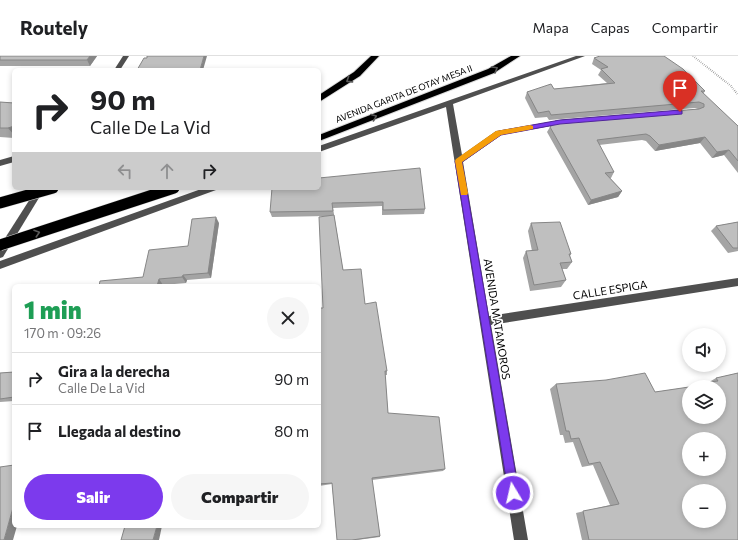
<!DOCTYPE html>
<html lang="es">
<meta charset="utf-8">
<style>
body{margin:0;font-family:Commissioner,sans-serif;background:#f6f6f6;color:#202124;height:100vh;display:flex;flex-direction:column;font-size:15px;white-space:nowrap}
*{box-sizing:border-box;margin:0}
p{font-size:13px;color:#757577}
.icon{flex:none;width:22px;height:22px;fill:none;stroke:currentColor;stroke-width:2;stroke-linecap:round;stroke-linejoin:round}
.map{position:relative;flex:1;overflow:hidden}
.sheet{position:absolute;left:12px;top:228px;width:309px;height:244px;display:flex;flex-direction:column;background:#fff;border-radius:6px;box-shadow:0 2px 6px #0003}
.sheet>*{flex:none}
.guide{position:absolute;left:12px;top:12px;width:309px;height:122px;border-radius:6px;box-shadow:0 2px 6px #0003;background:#fff;color:#202124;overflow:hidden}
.fabs{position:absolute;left:682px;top:272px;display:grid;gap:8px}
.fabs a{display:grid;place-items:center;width:44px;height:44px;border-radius:50%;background:#fff;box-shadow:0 2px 6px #0003;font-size:20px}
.pin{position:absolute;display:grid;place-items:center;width:34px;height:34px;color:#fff;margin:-41px -17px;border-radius:50% 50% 50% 0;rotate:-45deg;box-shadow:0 0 4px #0007}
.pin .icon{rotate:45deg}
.me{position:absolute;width:44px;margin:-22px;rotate:351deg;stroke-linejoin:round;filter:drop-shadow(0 0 3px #0008)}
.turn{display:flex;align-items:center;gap:14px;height:84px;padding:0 12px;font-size:18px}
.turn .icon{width:52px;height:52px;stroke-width:2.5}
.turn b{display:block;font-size:28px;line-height:34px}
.lanes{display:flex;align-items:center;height:38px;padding:0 12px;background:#0003;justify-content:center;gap:20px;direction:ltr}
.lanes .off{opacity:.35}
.round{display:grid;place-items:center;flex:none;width:42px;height:42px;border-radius:21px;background:#f6f6f6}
.overview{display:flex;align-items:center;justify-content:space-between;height:68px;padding:0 12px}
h1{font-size:24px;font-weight:800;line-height:30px;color:#1e9e55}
.cta{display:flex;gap:8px;margin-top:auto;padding:8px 12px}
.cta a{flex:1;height:46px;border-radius:24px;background:#7c3aed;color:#fff;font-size:16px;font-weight:800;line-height:46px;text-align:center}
.cta a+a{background:#f6f6f6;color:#202124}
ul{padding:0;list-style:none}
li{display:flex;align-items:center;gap:12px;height:52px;padding:0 12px;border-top:1px solid #e0e0e0}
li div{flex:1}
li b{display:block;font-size:15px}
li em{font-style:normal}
header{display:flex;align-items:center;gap:24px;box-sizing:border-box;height:56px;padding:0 20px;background:#fff;border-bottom:1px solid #e0e0e0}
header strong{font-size:19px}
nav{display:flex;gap:22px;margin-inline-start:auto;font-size:14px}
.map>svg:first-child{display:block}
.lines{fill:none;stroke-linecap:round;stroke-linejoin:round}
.highway-casing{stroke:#dbdbdb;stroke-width:2}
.path{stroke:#717171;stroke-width:2;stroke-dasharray:0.5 1.5;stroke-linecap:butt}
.minor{fill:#4f4f4f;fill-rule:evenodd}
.highway{fill:#000;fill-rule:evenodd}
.highway-bridge-casing{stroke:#dbdbdb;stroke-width:12;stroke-linecap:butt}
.highway-bridge{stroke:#000;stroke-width:11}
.wall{fill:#a4a4a4}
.shaded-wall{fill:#868686}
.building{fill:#bfbfbf;stroke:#868686;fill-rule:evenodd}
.oneway{stroke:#595959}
.route{fill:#7c3aed;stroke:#51269a}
.slow{fill:#f59e0b}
.labels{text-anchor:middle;stroke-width:3.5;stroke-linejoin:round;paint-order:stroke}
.far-street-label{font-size:9px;fill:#000;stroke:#fff}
.street-label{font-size:11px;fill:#000;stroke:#fff}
</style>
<header>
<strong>Routely</strong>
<nav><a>Mapa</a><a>Capas</a><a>Compartir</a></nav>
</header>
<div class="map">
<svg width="738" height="484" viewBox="0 0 738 484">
<rect width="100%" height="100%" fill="#fff"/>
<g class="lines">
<g class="highway-casing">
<g id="highway">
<polygon points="371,0 379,0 360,20 319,46 319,39 354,16"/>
<polygon points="511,0 520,0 494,17 319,85 319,79 488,13"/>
</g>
</g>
<polyline class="path" points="693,0 731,30 738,39"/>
<g class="minor">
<polygon points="123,0 129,0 120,14 114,14"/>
<polygon points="576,0 585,0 453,48 462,99 496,75 567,63 571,65 567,67 501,79 463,106 489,260 738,222 738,230 491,269 528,484 514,484 446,51 319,96 319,90"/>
<polygon points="14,100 14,106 0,110 0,104"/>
<polygon points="37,132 45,132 3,201 0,202 0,190"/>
<polygon points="204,132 217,132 216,134 0,213 0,205"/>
</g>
<use href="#highway" class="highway"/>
<g class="highway-bridge-casing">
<g id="highway-bridge">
<polyline points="0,147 53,132"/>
<polyline points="0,189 174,132"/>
</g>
</g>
<use href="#highway-bridge" class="highway-bridge"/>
</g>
<g class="wall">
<polygon points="0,0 97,0 90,10 0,10"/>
<polygon points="594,2 705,35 703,38 738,70 738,117 724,99 712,102 700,87 655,95 646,85 642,84 599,89 614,116 611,122 610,122 622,135 618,141 588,149 547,76 550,71 554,68 555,65 698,53 695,52 549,64 547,61 535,62 525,42 527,36 607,27 598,19 601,14 592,8"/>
<polygon points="0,46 14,47 14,82 0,81"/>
<polygon points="319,122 425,153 424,158 382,159 382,150 333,152 343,214 365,248 387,315 387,319 385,319 388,357 445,413 443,415 372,424 380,480 380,481 357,484 337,484 332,428 319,430 319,252 323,252 328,160 272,161 270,156"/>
<polygon points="738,166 738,195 728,197 711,175 716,170"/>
<polygon points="219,167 211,222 187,224 186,227 163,229 162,230 99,230 143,221 188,190"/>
<polygon points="531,167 571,198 570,200 572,206 567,213 562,213 566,224 561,231 530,235 523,202 526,195 532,195 528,175"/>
<polygon points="14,316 14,345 0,346 0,317"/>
<polygon points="738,317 738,484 582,484 576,457 610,449 593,409 582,411 573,386 565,387 563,379 560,379 550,333 556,328 655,336 704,329 716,322"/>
</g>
<g class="shaded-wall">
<polygon points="90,0 97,0 90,10 87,4"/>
<polygon points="204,0 207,0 203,14 200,14"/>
<polygon points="14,70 14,79 8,72"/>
<polygon points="705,81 700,87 655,95 659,89"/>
<polygon points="729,94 724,99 712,102 717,96"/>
<polygon points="622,135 618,141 588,149 591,144"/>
<polygon points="216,161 219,167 211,222 208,217"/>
<polygon points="183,219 187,224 186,227 182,221"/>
<polygon points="159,223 163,229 162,230 157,230"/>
<polygon points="14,448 14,470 17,470 13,484 4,484"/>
<polygon points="157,470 162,470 159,484 153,484"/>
</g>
<g class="building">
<polygon points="0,0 90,0 87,4 0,4"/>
<polygon points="147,0 204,0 200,14 137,14 144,2 147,2"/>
<polygon points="600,0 664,0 683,13 705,35 701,35 738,70 738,105 729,94 717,96 705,81 659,89 650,80 646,78 597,84 614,116 605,117 622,135 591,144 550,71 556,66 555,65 563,64 699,53 704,51 704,48 699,46 551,59 549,55 538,57 527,36 551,28 554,33 615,27 601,13 608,11 594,2"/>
<polygon points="0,46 14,47 14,70 8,72 0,72"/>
<polygon points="420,112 425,153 383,154 383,146 332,147 333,155 270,156 272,132 319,132 319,122"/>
<polygon points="334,159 343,214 361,213 365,248 376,246 387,315 385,315 388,357 439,361 445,413 372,422 380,480 352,484 337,484 332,427 319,428 319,252 323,252 319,161"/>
<polygon points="216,161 208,217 183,219 182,221 159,223 157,230 99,230 100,225 143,221 149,194 188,190 192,163"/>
<polygon points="560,166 571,198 569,198 572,206 560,207 566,224 534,229 526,195 538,194 531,167"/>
<polygon points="738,166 738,192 733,192 716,170"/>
<polygon points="14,316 14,341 0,343 0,317"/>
<path d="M 645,317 L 655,336 L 689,331 L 689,361 L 719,361 L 719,331 L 692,331 L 710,328 L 709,326 L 718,325 L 716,322 L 738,317 L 738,484 L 589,484 L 583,455 L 619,448 L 600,406 L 589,408 L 579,382 L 571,383 L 569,375 L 566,375 L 556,328 L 606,324 ZM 689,383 L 719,383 L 719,413 L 689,413 ZM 689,435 L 719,435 L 719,465 L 689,465 Z"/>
<polygon points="14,409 14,448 4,484 0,484 0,411"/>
<polygon points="125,470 157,470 153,484 121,484"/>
</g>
<defs><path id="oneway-chevron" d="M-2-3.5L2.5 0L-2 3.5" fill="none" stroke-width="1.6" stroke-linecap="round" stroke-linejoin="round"/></defs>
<g class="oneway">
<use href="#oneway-chevron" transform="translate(495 13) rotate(-30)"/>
<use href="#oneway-chevron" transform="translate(349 24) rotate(147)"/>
<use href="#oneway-chevron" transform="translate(374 61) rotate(-21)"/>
<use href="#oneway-chevron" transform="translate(37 177) rotate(-18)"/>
</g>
<polygon class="route" points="680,54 682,55 682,58 560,68 501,79 462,106 519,437 517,441 513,443 509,441 455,105 499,75 560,64"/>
<polygon class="slow" points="530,69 533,70 533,73 501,79 462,106 468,137 467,139 461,139 455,105 456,103 496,75"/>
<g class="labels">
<g class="far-street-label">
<text transform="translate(404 38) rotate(-21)" y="3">AVENIDA GARITA DE OTAY MESA II</text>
</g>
<g class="street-label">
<text transform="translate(610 234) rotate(-9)" y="4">CALLE ESPIGA</text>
<text transform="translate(497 263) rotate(81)" y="4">AVENIDA MATAMOROS</text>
</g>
</g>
</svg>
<div class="fabs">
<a><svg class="icon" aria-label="sound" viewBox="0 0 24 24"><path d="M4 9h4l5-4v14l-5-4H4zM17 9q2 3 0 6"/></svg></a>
<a><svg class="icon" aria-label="layers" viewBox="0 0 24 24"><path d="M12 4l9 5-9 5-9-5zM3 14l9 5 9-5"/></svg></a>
<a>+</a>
<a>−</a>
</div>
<div class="pin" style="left:680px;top:56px;background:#d93025"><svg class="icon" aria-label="arrive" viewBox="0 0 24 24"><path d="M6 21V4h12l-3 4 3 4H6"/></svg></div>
<svg class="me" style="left:513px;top:437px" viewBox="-20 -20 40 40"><circle r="17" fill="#7c3aed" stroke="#fff" stroke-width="3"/><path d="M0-11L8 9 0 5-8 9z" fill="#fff"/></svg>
<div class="guide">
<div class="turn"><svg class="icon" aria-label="right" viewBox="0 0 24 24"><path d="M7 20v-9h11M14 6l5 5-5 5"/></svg><div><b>90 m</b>Calle De La Vid</div></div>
<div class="lanes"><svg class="icon off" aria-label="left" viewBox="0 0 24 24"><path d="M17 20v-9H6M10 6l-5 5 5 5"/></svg><svg class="icon off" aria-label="ahead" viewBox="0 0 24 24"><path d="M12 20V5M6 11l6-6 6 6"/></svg><svg class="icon" aria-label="right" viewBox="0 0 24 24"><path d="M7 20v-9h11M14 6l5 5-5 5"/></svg></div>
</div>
<section class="sheet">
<div class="overview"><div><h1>1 min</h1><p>170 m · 09:26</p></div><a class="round"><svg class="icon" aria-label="close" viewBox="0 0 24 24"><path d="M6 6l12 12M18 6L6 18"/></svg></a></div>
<ul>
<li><svg class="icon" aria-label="right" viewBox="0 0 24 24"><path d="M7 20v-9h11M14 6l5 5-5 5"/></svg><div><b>Gira a la derecha</b><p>Calle De La Vid</p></div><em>90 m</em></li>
<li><svg class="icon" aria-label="arrive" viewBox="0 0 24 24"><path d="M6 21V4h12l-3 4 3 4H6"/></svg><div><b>Llegada al destino</b></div><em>80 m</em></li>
</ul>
<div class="cta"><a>Salir</a><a>Compartir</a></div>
</section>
</div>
